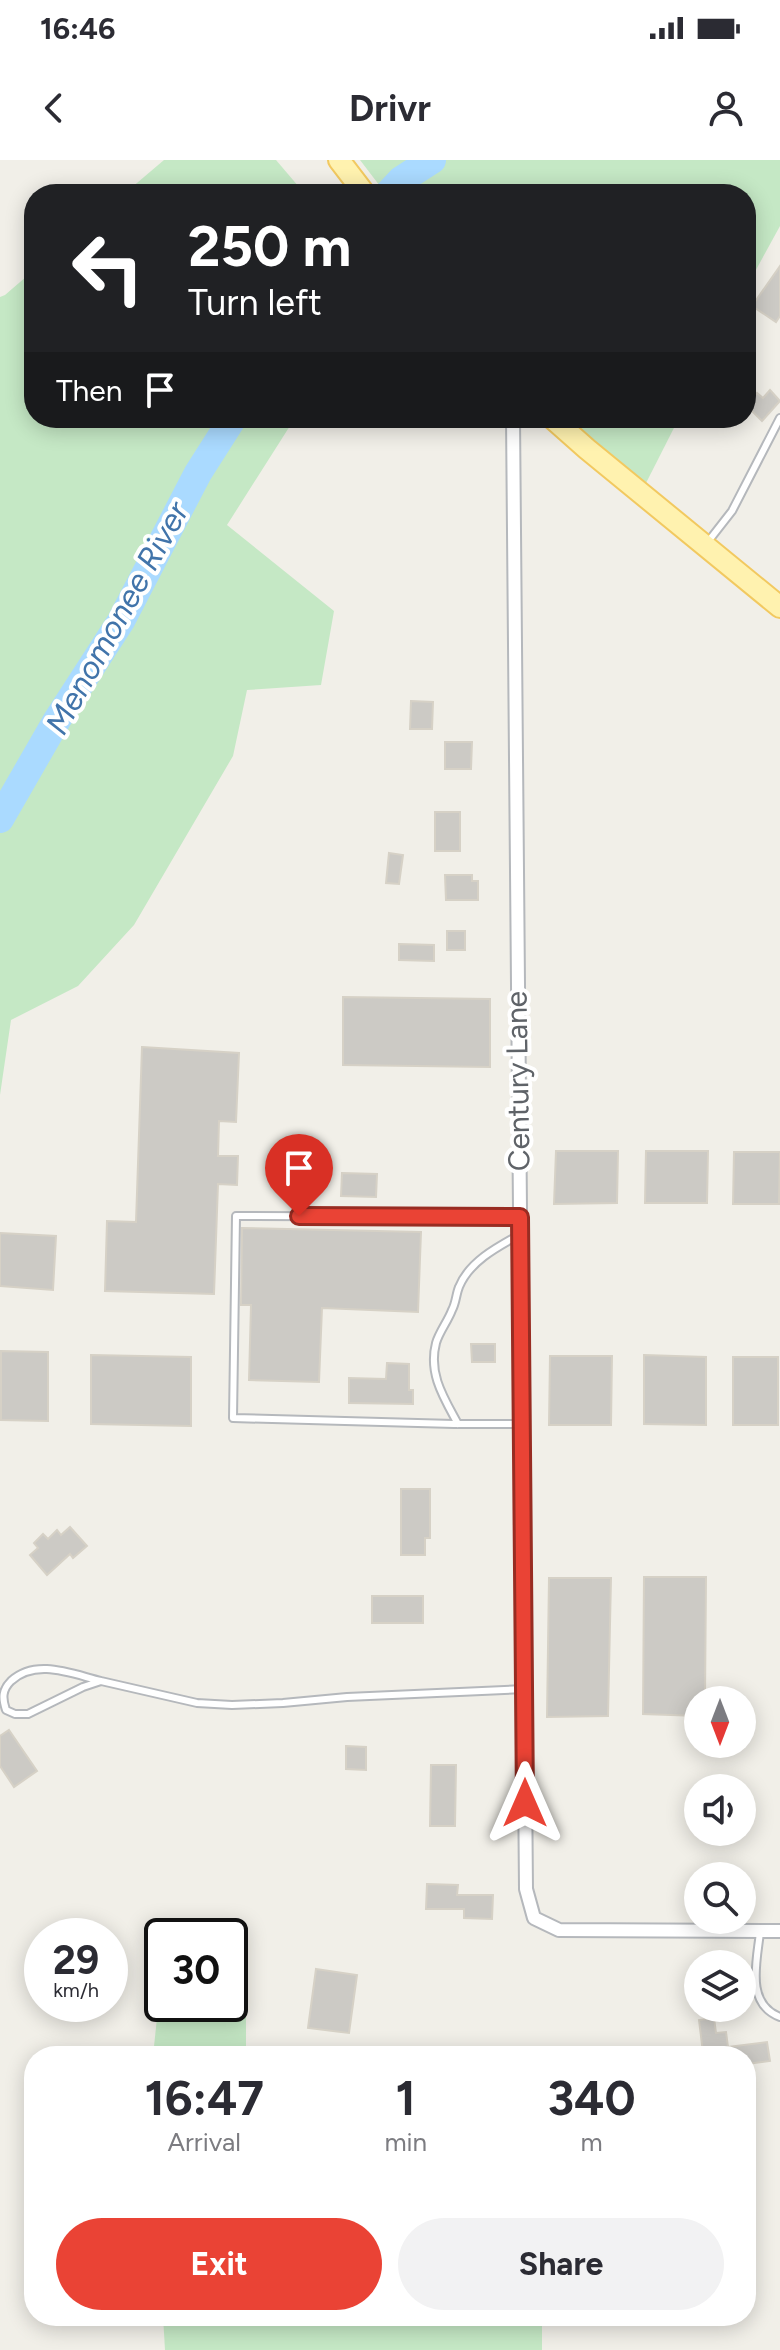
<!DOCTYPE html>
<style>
body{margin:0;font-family:Figtree,sans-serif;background:#f2f2f3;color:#2b2b33;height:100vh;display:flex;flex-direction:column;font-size:30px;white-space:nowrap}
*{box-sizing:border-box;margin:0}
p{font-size:26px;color:#7c7c81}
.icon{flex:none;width:44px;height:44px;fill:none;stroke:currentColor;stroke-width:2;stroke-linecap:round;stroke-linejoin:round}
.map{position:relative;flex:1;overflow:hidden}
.side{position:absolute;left:24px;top:1886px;width:732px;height:280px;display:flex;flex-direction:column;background:#fff;border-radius:32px;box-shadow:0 4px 20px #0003}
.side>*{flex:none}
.top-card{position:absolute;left:24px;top:24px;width:732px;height:244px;border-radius:32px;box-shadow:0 4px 20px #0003;background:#202124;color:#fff;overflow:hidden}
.needle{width:52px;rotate:180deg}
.controls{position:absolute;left:684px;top:1526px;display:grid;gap:16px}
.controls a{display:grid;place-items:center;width:72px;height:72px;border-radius:50%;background:#fff;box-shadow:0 4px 20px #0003;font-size:40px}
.speed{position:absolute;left:24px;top:1758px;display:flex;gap:16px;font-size:40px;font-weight:700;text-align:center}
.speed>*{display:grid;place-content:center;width:104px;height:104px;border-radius:50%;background:#fff;box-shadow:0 4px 20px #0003;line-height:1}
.speed small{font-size:20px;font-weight:400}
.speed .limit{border:4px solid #111;border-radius:12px;background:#fff;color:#111}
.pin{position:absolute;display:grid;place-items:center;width:68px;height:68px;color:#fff;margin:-82px -34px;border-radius:50% 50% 50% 0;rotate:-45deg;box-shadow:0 0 8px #0007}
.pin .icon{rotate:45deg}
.me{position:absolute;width:88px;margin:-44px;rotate:0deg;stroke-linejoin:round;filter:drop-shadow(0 0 6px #0008)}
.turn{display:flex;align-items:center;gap:28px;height:168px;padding:0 32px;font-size:36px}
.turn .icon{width:104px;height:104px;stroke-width:2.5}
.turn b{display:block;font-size:56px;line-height:68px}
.then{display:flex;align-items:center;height:76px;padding:0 32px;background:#0003;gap:16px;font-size:30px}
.eta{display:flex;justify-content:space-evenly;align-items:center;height:136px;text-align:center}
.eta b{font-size:48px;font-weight:700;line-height:56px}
.cta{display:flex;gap:16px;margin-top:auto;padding:16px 32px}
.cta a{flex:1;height:92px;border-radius:48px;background:#ea4335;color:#fff;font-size:32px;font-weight:700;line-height:92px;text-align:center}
.cta a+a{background:#f2f2f3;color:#2b2b33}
.status{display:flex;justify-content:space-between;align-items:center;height:56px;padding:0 40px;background:#fff;direction:ltr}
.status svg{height:22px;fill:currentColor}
header{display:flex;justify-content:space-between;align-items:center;height:104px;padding:0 32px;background:#fff;font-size:36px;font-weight:700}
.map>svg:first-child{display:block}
.green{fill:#c5e8c5}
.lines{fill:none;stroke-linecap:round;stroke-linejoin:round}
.river{stroke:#aadaff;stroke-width:28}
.building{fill:#cccac5;stroke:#d6d1c6;stroke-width:2}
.service-casing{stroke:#b5b8bc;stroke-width:10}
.minor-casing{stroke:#b5b8bc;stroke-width:16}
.primary-casing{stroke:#f2c960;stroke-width:24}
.service{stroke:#fff;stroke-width:6}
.minor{stroke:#fff;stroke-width:12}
.primary{stroke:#fff2af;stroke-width:20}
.route-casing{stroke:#982c22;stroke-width:20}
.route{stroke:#ea4335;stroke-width:14}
.labels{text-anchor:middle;stroke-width:8;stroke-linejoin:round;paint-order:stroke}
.street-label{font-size:30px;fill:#5f6368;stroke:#fff}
.water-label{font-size:32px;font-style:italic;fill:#4174aa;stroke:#fff}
</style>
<div class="status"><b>16:46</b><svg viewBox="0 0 49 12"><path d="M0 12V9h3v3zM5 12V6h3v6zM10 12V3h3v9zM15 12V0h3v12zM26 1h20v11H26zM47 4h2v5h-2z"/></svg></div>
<header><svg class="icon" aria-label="back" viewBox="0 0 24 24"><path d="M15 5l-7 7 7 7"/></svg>Drivr<svg class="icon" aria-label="person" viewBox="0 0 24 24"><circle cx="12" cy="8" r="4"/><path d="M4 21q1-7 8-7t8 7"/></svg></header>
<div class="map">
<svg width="780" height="2190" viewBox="0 0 780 2190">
<rect width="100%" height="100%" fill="#f1efe8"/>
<g class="green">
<polygon points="164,0 276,0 305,34 124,34"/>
<polygon points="360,0 780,0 780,66 746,128 746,34 386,34"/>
<polygon points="34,110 34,258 295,258 227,365 334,451 321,525 247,530 233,596 134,765 78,826 11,860 0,935 0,137 5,135"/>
<polygon points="567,258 679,258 645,325"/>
<polygon points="230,1785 246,1785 246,1896 153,1896 162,1810 162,1844 230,1844"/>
<polygon points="163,2156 542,2156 542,2190 165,2190"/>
</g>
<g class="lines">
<g class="river">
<polyline points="388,34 401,20 432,0"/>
<polyline points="0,659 57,560 121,461 198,313 233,258"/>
</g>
</g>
<g class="building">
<polygon points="780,106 780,156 776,162 752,146"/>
<polygon points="770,230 780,241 762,261 746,245 757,233 763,238"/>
<polygon points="411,541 433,542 432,569 410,569"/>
<polygon points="445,582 472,582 471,609 445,609"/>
<rect x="435" y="652" width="25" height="39"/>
<polygon points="389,693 403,695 399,724 386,723"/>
<polygon points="445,715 472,715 472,721 478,721 478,740 446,740"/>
<rect x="447" y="771" width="18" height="19"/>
<polygon points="399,784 434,785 434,801 399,800"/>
<polygon points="343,837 490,839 490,907 343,905"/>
<polygon points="142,887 239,893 236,962 219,961 218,996 238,996 237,1025 218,1024 214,1134 105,1131 107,1061 136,1062"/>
<polygon points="556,991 618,991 617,1043 554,1044"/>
<polygon points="646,991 708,991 707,1043 645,1043"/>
<polygon points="734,992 780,992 779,1044 733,1044"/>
<polygon points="342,1013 377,1014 376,1037 341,1036"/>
<polygon points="242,1068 421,1072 418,1152 322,1148 319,1222 249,1220 251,1145 241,1145"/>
<polygon points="0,1073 56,1076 53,1130 0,1126"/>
<polygon points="471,1184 495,1184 495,1202 472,1202"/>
<polygon points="1,1191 48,1192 48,1261 1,1260"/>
<polygon points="91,1195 191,1197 191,1266 91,1264"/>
<polygon points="644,1195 706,1197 706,1265 644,1264"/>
<polygon points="550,1196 612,1196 611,1265 549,1265"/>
<rect x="733" y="1197" width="45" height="68"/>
<polygon points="387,1203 409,1204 409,1230 413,1230 413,1244 349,1243 349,1218 386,1219"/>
<polygon points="401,1329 430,1329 430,1378 425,1378 425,1395 401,1395"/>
<polygon points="70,1367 87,1386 73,1398 70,1394 47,1415 30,1395 38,1388 34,1383 43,1374 48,1379 57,1370 61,1375"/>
<polygon points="644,1417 706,1417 705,1540 698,1540 698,1556 643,1554"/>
<polygon points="549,1418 611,1418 608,1556 547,1557"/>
<rect x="372" y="1436" width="51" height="27"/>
<polygon points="9,1570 37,1611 14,1627 0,1606 0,1576"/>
<polygon points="346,1586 366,1587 366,1610 346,1609"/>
<polygon points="431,1605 456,1605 455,1666 430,1666"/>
<polygon points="427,1724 458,1725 457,1735 493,1735 492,1759 464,1758 464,1749 426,1749"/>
<polygon points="316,1809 357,1815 349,1873 308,1868"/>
<polygon points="714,1858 716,1873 726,1872 728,1887 767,1882 770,1901 746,1904 746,1896 714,1896 714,1892 703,1893 699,1860"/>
</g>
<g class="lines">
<g class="service-casing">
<g id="service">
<polyline points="707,383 732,351 780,258"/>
<polyline points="519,1057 236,1056 233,1258 454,1264 522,1264"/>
<path d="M 458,1264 C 444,1238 428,1214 436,1183 C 439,1172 448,1161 452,1150 C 456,1143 456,1134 459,1127 C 469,1102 497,1087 519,1075"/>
<path d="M 101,1521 C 72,1514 36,1498 11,1521 C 2,1530 2,1538 6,1550 L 15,1554 L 28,1554 L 83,1527 L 101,1521 L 197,1543 L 232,1545 L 283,1543 L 347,1537 L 524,1529"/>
<path d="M 760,1772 C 757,1801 745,1844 780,1857"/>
</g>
</g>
<g class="minor-casing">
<polyline id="minor" points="513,258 526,1729 534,1758 559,1770 780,1771"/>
</g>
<g class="primary-casing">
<g id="primary">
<polyline points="339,0 365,34"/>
<polyline points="552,258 587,289 780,447"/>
</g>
</g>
<use href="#service" class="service"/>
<use href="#minor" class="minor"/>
<use href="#primary" class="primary"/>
</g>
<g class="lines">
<g class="route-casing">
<polyline id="route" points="299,1056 520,1057 525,1643"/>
</g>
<use href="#route" class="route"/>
</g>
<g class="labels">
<g class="street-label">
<text transform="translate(518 921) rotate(-91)" y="10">Century Lane</text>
</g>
<g class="water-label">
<text transform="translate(117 458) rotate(-61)" y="11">Menomonee River</text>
</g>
</g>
</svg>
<div class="controls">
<a><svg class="needle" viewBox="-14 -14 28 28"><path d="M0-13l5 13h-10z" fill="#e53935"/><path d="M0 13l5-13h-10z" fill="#7c7c81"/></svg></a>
<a><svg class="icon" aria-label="sound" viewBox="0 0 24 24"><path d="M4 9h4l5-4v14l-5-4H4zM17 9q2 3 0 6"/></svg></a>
<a><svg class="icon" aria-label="search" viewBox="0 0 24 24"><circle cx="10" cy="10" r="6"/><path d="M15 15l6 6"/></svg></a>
<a><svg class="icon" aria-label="layers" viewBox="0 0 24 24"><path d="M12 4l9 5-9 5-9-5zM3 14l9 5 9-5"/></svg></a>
</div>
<div class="speed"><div>29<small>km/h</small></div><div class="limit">30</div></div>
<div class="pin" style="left:299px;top:1056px;background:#d93025"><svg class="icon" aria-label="arrive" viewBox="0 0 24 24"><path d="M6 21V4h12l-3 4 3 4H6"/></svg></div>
<svg class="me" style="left:525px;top:1643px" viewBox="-20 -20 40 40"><path d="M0-17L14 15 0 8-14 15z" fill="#ea4335" stroke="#fff" stroke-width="4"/></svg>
<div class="top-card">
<div class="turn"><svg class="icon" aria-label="left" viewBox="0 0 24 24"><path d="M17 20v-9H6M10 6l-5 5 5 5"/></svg><div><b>250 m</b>Turn left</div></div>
<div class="then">Then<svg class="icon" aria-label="arrive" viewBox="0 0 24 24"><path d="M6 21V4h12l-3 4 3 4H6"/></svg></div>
</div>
<section class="side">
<div class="eta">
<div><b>16:47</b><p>Arrival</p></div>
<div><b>1</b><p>min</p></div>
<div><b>340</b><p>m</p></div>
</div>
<div class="cta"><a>Exit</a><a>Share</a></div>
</section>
</div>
